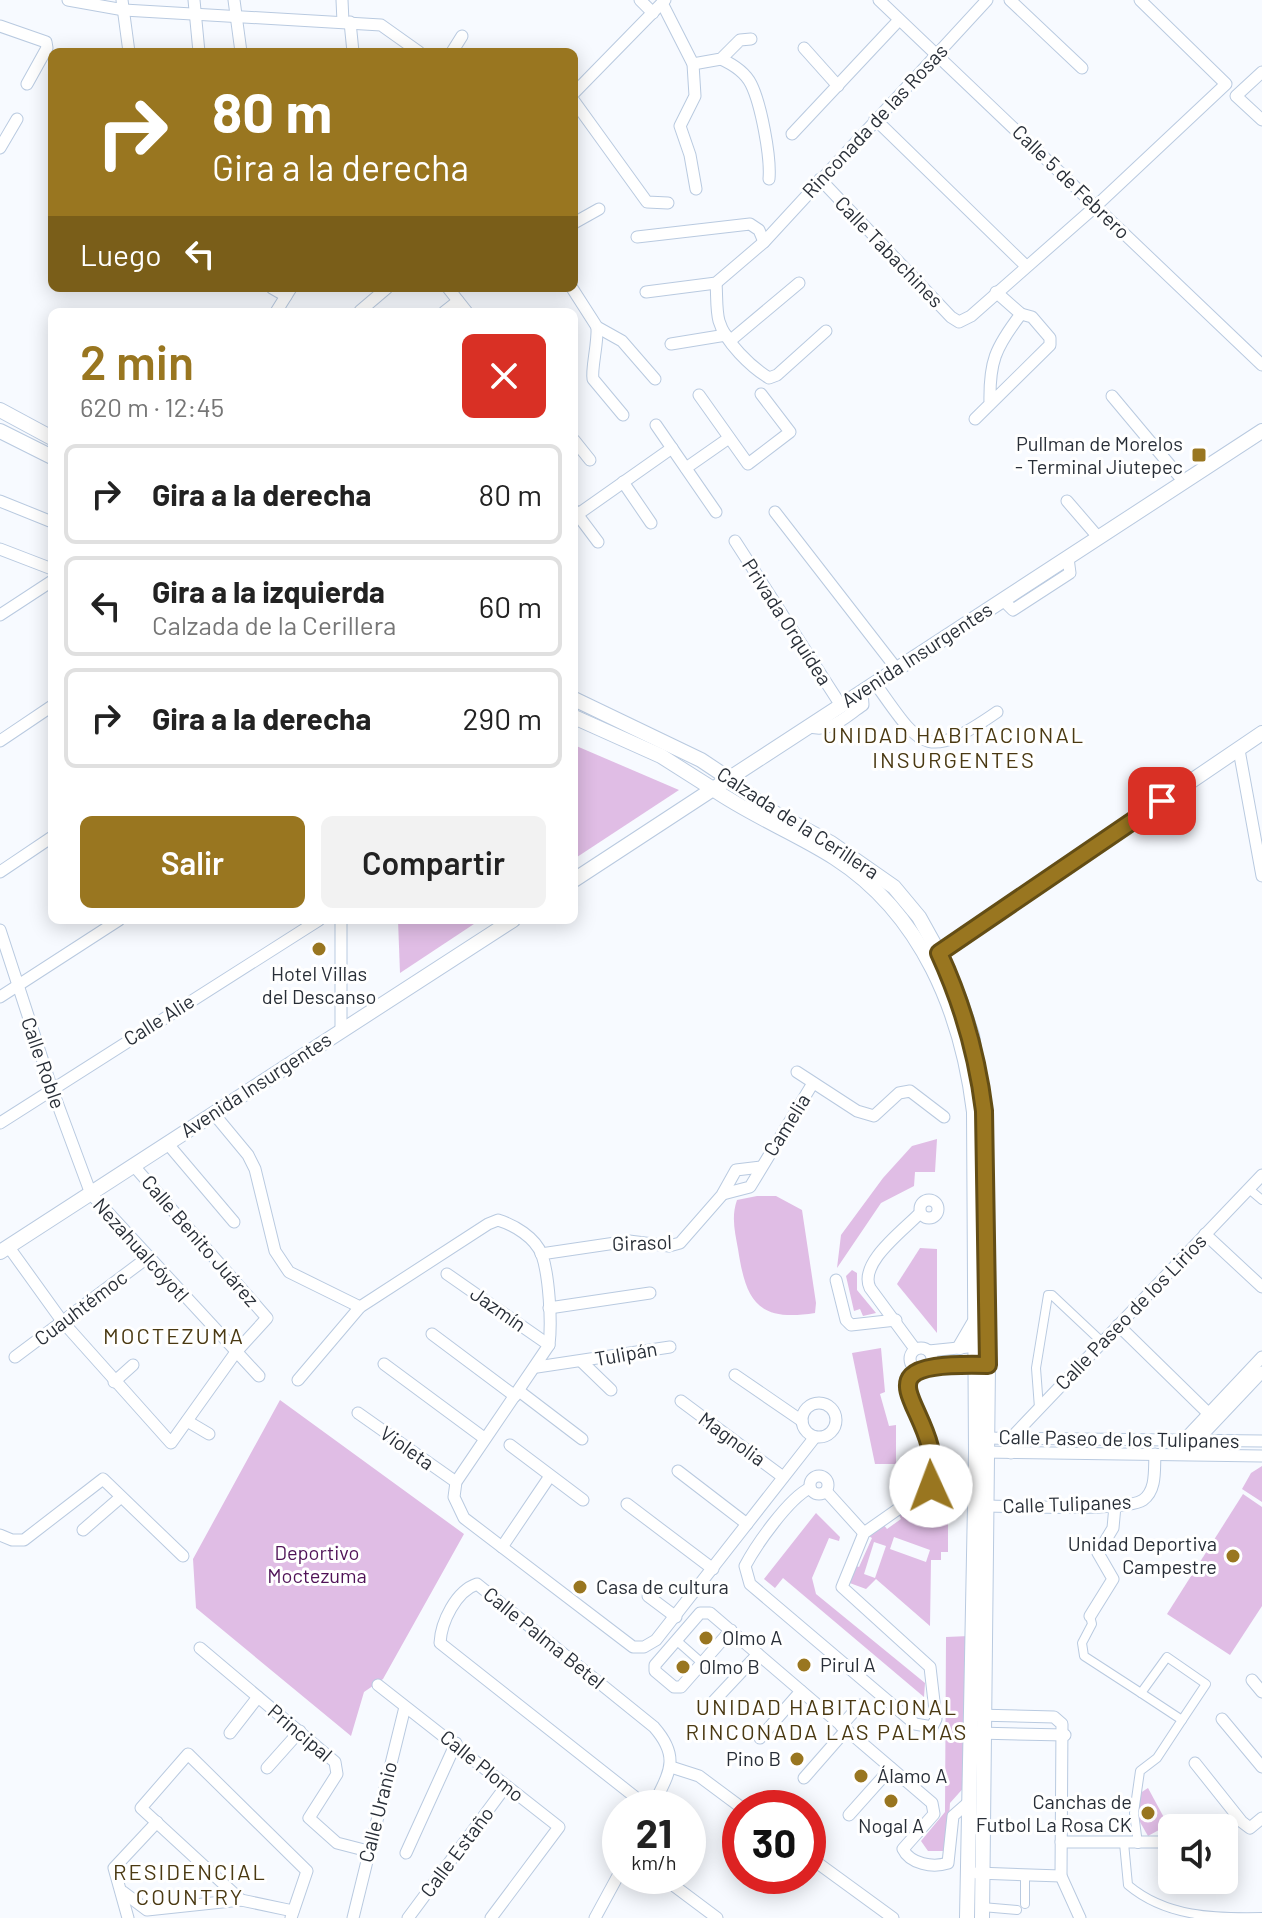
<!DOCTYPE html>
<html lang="es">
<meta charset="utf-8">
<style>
body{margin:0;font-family:Barlow,sans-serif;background:#f2f2f2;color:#222;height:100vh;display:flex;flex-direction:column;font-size:30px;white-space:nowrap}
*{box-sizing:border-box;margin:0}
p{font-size:26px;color:#767676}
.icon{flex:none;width:44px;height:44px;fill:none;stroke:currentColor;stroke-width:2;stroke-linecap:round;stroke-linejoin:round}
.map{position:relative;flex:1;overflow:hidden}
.side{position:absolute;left:48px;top:308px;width:530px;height:616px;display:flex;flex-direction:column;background:#fff;border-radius:12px;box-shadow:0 4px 20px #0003}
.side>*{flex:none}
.guide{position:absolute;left:48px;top:48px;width:530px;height:244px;border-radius:12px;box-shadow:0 4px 20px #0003;background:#997620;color:#fff;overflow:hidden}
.buttons{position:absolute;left:1158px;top:1814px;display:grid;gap:16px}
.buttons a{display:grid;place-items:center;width:80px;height:80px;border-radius:12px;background:#fff;box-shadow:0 4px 20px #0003;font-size:40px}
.speed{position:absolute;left:602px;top:1790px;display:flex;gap:16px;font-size:40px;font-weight:700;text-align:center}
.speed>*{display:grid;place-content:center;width:104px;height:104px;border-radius:50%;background:#fff;box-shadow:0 4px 20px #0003;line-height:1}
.speed small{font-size:20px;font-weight:400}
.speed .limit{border:12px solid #d22;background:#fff;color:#111}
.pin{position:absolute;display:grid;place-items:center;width:68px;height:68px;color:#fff;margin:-34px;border-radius:16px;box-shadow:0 4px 12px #0006}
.me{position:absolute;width:88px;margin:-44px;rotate:358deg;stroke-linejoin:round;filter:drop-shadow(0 0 6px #0008)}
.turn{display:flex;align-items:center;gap:28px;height:168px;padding:0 32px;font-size:36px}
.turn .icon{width:104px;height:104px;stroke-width:2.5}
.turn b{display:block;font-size:56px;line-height:68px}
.then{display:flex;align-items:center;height:76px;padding:0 32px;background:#0003;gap:16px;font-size:30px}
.round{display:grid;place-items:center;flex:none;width:84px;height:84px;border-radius:12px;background:#f2f2f2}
.overview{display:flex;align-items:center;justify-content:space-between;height:136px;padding:0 32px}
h1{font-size:48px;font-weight:600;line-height:60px;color:#997620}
.action{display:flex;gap:16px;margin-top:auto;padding:16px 32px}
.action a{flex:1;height:92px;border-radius:12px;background:#997620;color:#fff;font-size:32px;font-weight:600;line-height:92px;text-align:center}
.action a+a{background:#f2f2f2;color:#222}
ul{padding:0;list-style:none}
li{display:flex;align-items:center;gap:24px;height:100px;margin:0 16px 12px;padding:0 16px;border:4px solid #e0e0e0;border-radius:12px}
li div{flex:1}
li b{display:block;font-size:30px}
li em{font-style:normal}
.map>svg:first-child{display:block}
.green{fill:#e0bde5;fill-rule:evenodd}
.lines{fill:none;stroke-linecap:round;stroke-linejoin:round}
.pedestrian-casing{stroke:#b9cae0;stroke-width:10}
.minor-casing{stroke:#b9cae0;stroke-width:13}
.tertiary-casing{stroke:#b9cae0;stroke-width:16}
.secondary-casing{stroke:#b9cae0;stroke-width:16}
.pedestrian{stroke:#fff;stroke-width:8}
.minor{stroke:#fff;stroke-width:11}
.tertiary{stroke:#fff;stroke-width:14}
.secondary{stroke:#fff;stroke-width:14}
.route-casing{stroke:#634d15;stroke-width:20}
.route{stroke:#997620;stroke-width:14}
.poi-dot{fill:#997620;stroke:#fff;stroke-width:3}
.labels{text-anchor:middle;stroke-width:6;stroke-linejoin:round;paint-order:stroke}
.street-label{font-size:20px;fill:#292f38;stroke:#fff}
.poi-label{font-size:20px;fill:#292f38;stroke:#fff;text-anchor:start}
.park-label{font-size:20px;fill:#4f1257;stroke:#fff}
.neighbourhood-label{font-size:22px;letter-spacing:2px;fill:#4a3912;stroke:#fff}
</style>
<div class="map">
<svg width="1262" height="1918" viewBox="0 0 1262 1918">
<rect width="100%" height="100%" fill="#f7faff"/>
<g class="green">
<polygon points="574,745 679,790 574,859"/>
<polygon points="398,920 480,920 400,973"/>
<polygon points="937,1139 935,1172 915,1172 914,1186 881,1203 837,1268 841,1235 883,1178 912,1146"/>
<path d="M 757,1196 L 776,1196 L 802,1210 L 816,1303 L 815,1313 C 757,1322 746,1301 738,1249 C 735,1232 731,1217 737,1200 Z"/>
<polygon points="920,1248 937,1249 937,1333 897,1284"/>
<polygon points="852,1270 857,1273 857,1290 876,1313 863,1316 860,1309 854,1311 846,1276"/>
<polygon points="881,1348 885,1392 880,1394 889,1426 896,1425 896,1464 875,1464 852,1353"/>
<polygon points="280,1400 464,1534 383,1679 364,1692 351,1736 196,1608 193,1559"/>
<polygon points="1262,1466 1262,1502 1242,1489 1251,1473"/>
<path d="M 942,1478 L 942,1489 L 948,1489 L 948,1552 L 941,1552 L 941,1560 L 931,1560 L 930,1626 L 876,1579 L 866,1589 L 847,1582 L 854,1565 L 859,1567 L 872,1538 L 867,1535 L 883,1524 L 887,1529 L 901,1519 L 898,1513 ZM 894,1537 L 930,1550 L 926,1562 L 890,1549 ZM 874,1542 L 886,1546 L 875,1578 L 864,1574 Z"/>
<polygon points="1243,1494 1262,1507 1262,1606 1230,1655 1167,1614"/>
<polygon points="816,1513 840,1537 839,1541 829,1538 812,1578 816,1594 925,1683 924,1697 783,1578 775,1588 764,1579"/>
<polygon points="969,1636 967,1784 950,1803 947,1851 928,1851 921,1841 945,1812 946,1637"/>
<polygon points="1148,1788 1168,1825 1148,1836 1128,1801"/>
</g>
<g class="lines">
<g class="pedestrian-casing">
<g id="pedestrian">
<polyline points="1249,1189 1262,1200"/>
<polyline points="1039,1408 1036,1368 1048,1295 1052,1295 1102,1342"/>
<polyline points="1090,1616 1092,1624 1082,1643 1084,1656 1141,1693 1167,1657 1206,1684 1182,1720"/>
<polyline points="676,1640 702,1663"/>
<path d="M 1124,1843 L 1128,1885 C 1166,1917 1214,1918 1262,1917"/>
<polyline points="1138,1844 1134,1813 1140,1771 1157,1758 1182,1720 1141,1693"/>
<polyline points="1025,1904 1025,1875"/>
<polyline points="982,1907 1017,1910"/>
</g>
</g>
<g class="minor-casing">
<g id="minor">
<polyline points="68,0 124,10 381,25 419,52"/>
<polyline points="122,0 129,52"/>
<polyline points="194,0 199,52"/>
<polyline points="234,0 241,52"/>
<polyline points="342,0 343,22"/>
<polyline points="640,0 653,13"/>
<polyline points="879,0 1262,365"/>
<polyline points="1010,0 1082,68"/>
<polyline points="662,3 693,64 695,96 680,126 690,155 696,189"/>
<polyline points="350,22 353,52"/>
<polyline points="0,26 46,42 47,48 27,84"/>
<polyline points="804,48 838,86"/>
<polyline points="452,52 462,36"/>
<path d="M 721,59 C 732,64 745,72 751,84 C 761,104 771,157 769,179"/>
<polyline points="693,64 721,59 740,40 751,39"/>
<polyline points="1262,72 1236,96 1262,120"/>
<polyline points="574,93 665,0"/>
<polyline points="574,101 647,202 668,203"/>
<polyline points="875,119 1026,266"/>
<polyline points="792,134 899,20"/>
<polyline points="0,148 17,119"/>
<polyline points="820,179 951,317 959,322 971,316 1096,206 1226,84 1140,0"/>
<polyline points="574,223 599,209"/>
<polyline points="637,237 750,224 759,230 764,242"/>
<path d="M 716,283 C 717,295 716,310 719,321 C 725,342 751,367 769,378 L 777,375 L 826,331"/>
<polyline points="272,288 286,296"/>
<polyline points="448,288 467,312"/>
<polyline points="572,288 597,327 622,341 655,379"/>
<polyline points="646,292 716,283 764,242 987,0"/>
<polyline points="996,292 1021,314"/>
<polyline points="360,311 387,288"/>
<polyline points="276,312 291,288"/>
<polyline points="444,312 458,301"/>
<path d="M 597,327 C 598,344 591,369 593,379 L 623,415"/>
<polyline points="731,340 799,283"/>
<polyline points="671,344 726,335"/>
<polyline points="699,395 748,464 790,432 761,394"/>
<polyline points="1112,396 1184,482"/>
<path d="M 975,419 L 1050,345 L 1050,338 L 1032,317 L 1021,314 C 995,348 989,362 990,404"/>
<polyline points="656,425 716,512"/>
<polyline points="574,440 590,460"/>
<polyline points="686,468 729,438"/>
<polyline points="623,482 651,523"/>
<polyline points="0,501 52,522"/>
<polyline points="1067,501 1098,537"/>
<polyline points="574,510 598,542"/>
<polyline points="775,512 896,668"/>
<polyline points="574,517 672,448"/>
<polyline points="735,541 840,704"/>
<polyline points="0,549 52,569"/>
<polyline points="1003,600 1013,610 1070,573 1068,558"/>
<polyline points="0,615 52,581"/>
<path d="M 875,683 C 921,748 925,762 997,712"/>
<path d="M 808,726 C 829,735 846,716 863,705 L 862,691"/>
<polyline points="0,741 52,706"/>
<polyline points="1239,750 1262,876"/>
<polyline points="0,872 52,837"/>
<polyline points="341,920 341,1030"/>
<polyline points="0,930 52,1089 91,1194 259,1376"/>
<polyline points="0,997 119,920"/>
<polyline points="797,1072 857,1111 874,1116 899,1093 910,1091 944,1117"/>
<polyline points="214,1114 248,1155 255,1169 275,1251 289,1272 360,1307"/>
<polyline points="0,1123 319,920"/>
<polyline points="167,1143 234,1222"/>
<polyline points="723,1194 750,1187 813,1083"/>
<circle cx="929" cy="1209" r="9"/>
<polyline points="1205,1234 1262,1287"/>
<polyline points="8,1246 62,1321 171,1443 236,1352 267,1318 133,1165"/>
<polyline points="541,1254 629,1241 669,1246 680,1243 722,1195 736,1170 761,1167"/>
<polyline points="447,1274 549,1345"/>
<polyline points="836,1280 846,1320 851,1325 896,1320"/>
<polyline points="549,1308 650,1293"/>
<polyline points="1118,1325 1208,1413"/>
<polyline points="432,1334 515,1396"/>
<circle cx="921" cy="1359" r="11"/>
<path d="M 915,1349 L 870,1288 C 858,1263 904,1230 920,1213"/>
<polyline points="929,1351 968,1347"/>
<polyline points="15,1357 147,1258"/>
<polyline points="582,1362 611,1390"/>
<polyline points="384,1364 484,1438"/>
<polyline points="931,1365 984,1365"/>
<polyline points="537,1367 670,1347"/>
<polyline points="735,1375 802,1421"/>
<path d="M 298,1380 L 360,1307 L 488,1224 L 498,1220 C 514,1225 535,1237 542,1255 C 549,1276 552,1322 549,1345 L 456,1482 L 454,1497 L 464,1518 L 633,1647 L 644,1647 L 656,1640 L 815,1437"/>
<polyline points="114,1382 133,1365"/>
<polyline points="519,1391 582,1439"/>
<polyline points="681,1401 783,1477"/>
<circle cx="819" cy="1420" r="17"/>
<polyline points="358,1413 456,1482"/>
<polyline points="187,1421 209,1434"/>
<polyline points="983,1438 1262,1441"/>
<polyline points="1180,1444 1262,1357"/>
<polyline points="1194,1444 1262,1372"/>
<polyline points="510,1445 583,1500"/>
<polyline points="980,1452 1262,1456"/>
<polyline points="1011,1453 1011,1438 1262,1175"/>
<polyline points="678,1471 747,1524"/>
<circle cx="819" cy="1485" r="9"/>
<path d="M 810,1488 C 789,1498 756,1545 745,1566 L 750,1584 L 915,1724 L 932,1727 L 936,1719 L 930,1667 L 842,1587 L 864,1533 L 931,1486 C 940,1442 915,1426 907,1392 C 905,1382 911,1376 917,1369"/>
<polyline points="826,1491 864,1533"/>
<polyline points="627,1504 713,1569"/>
<path d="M 988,1506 C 1015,1506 1126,1512 1143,1500 C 1157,1490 1154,1469 1155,1454"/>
<polyline points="83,1530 121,1497"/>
<polyline points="0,1535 12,1540 24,1540 103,1479 183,1556"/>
<polyline points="502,1547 550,1476"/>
<polyline points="648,1596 676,1617"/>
<polyline points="1090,1616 1113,1579 1098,1553 1113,1528 1115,1506"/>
<path d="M 731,1630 L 681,1687 L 674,1687 L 655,1671 L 655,1665 L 700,1613 L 710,1613 C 784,1676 858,1739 932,1803 L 934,1814 L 903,1849 C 910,1864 933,1868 948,1863 L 953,1816 L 970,1801"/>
<polyline points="200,1648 335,1762 337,1774 309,1818 337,1843 368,1851"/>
<polyline points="1252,1680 1262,1692"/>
<polyline points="378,1685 559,1827 491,1918"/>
<polyline points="713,1702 758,1654"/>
<polyline points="976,1715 1054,1717 1062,1724 1061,1876 1080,1918"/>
<polyline points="1222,1719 1262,1767"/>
<polyline points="841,1726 860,1705"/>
<polyline points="230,1733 258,1697"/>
<polyline points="977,1733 1065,1735"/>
<polyline points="760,1738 801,1691"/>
<polyline points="1195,1763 1242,1822 1250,1828 1262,1818"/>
<polyline points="671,1767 699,1776 742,1808"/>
<polyline points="267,1768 300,1731"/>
<polyline points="804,1778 846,1730"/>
<path d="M 649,1808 L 440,1643 C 441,1622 456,1591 477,1584 L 654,1727 C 682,1759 668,1774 652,1808"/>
<polyline points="849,1815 891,1768"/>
<polyline points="1061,1842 1168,1842"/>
<polyline points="406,1853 456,1743"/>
<polyline points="808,1856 893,1918"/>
<polyline points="977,1873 1061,1876"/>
<polyline points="661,1876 717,1918"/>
<polyline points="123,1892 147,1910 241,1900 293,1911"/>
<polyline points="241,1900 141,1808 188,1754 307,1871 291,1918"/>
<polyline points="128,1918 114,1868 157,1822"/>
<polyline points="353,1918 405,1707"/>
<polyline points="408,1918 506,1786"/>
<polyline points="595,1918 620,1872"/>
</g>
</g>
<g class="tertiary-casing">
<g id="tertiary">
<polyline points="0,410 52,438"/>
<polyline points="0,431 52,457"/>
<polyline points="574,699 701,760 728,778"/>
<polyline points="574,717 661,756 713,789 574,880"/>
<polyline points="0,1252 513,920"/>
</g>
</g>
<g class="secondary-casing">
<g id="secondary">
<polyline points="728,778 769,810 831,843 894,887 919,917 939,953 959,997 972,1035 984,1111 988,1365 982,1918"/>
<polyline points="931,958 1262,733"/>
<polyline points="960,1347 974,1323"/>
<path d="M 967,1918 L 976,1452 L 974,1112 C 962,1013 922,914 835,858 C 796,833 752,816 713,789 L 1262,431"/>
</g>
</g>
<use href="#pedestrian" class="pedestrian"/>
<use href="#minor" class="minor"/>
<use href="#tertiary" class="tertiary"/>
<use href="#secondary" class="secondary"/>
</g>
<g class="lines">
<g class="route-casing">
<path id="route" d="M 931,1486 C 948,1409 838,1361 988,1365 L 984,1111 C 977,1054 963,1005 939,953 L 1162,801"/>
</g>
<use href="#route" class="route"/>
</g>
<g class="poi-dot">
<rect x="1191" y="447" width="16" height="16" rx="4"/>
<circle cx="319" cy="949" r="8"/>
<circle cx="1233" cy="1556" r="8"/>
<circle cx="580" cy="1587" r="8"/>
<circle cx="706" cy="1638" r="8"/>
<circle cx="804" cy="1665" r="8"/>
<circle cx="683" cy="1667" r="8"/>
<circle cx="797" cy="1759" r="8"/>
<circle cx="861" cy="1776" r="8"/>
<circle cx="891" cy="1801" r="8"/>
<circle cx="1148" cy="1813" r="8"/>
</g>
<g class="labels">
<g class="street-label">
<text transform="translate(875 121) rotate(-47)" y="7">Rinconada de las Rosas</text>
<text transform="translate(1071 182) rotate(44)" y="7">Calle 5 de Febrero</text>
<text transform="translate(889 252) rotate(46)" y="7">Calle Tabachines</text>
<text transform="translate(787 622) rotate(57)" y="7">Privada Orquídea</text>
<text transform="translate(917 655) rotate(-33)" y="7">Avenida Insurgentes</text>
<text transform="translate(798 823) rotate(33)" y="7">Calzada de la Cerillera</text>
<text transform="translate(159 1020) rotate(-32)" y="7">Calle Alie</text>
<text transform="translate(43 1063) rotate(71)" y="7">Calle Roble</text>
<text transform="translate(256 1085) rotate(-33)" y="7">Avenida Insurgentes</text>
<text transform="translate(787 1125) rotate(-58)" y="7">Camelia</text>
<text transform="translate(200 1241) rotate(49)" y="7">Calle Benito Juárez</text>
<text transform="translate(642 1243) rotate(-2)" y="7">Girasol</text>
<text transform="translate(141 1250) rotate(48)" y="7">Nezahualcóyotl</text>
<text transform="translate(81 1308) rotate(-37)" y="7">Cuauhtémoc</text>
<text transform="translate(498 1309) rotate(35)" y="7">Jazmín</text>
<text transform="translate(1131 1312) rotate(-46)" y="7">Calle Paseo de los Lirios</text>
<text transform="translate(626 1354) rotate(-10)" y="7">Tulipán</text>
<text transform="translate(732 1439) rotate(36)" y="7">Magnolia</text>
<text transform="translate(1119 1439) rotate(1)" y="7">Calle Paseo de los Tulipanes</text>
<text transform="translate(407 1448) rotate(35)" y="7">Violeta</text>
<text transform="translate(1067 1504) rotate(-2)" y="7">Calle Tulipanes</text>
<text transform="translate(544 1638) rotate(39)" y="7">Calle Palma Betel</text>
<text transform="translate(300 1733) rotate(40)" y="7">Principal</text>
<text transform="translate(482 1766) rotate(39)" y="7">Calle Plomo</text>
<text transform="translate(378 1812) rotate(-76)" y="7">Calle Uranio</text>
<text transform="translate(457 1852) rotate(-53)" y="7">Calle Estaño</text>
</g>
<g class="poi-label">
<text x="1183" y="451" text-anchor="end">Pullman de Morelos<tspan x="1183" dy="23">- Terminal Jiutepec</tspan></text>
<text x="319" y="981" text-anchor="middle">Hotel Villas<tspan x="319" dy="23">del Descanso</tspan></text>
<text x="1217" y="1551" text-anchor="end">Unidad Deportiva<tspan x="1217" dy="23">Campestre</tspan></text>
<text x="596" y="1594">Casa de cultura</text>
<text x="722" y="1645">Olmo A</text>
<text x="820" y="1672">Pirul A</text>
<text x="699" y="1674">Olmo B</text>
<text x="781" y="1766" text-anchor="end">Pino B</text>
<text x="877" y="1783">Álamo A</text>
<text x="1132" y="1809" text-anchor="end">Canchas de<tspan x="1132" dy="23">Futbol La Rosa CK</tspan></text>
<text x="891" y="1833" text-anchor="middle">Nogal A</text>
</g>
<g class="park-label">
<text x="317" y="1560">Deportivo<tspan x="317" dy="23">Moctezuma</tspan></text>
</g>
<g class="neighbourhood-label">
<text x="954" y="743">UNIDAD HABITACIONAL<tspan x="954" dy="25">INSURGENTES</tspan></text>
<text x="174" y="1344">MOCTEZUMA</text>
<text x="827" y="1715">UNIDAD HABITACIONAL<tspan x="827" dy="25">RINCONADA LAS PALMAS</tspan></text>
<text x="190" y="1880">RESIDENCIAL<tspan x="190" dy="25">COUNTRY</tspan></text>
</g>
</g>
</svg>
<div class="buttons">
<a><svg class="icon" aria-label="sound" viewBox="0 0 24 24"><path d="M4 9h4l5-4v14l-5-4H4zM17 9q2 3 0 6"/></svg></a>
</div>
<div class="speed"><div>21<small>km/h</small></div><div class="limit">30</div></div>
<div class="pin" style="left:1162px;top:801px;background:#d93025"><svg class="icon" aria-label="arrive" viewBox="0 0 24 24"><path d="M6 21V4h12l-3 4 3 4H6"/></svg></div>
<svg class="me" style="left:931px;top:1486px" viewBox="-20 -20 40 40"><circle r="19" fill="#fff"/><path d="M0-13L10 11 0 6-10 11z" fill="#997620"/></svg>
<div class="guide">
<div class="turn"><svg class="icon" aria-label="right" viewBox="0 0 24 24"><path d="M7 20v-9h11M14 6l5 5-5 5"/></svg><div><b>80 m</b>Gira a la derecha</div></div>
<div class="then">Luego<svg class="icon" aria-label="left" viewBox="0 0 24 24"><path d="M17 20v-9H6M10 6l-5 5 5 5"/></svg></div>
</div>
<section class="side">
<div class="overview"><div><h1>2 min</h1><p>620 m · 12:45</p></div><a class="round" style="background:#d93025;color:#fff"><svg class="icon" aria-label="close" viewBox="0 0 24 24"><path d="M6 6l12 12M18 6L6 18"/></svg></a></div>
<ul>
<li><svg class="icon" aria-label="right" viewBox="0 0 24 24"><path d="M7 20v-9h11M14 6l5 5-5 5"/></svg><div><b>Gira a la derecha</b></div><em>80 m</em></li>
<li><svg class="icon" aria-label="left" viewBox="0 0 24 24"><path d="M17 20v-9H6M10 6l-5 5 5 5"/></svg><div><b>Gira a la izquierda</b><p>Calzada de la Cerillera</p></div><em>60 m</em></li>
<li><svg class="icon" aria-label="right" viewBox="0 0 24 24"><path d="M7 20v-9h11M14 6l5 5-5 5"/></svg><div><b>Gira a la derecha</b></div><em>290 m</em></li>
</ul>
<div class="action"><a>Salir</a><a>Compartir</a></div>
</section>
</div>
